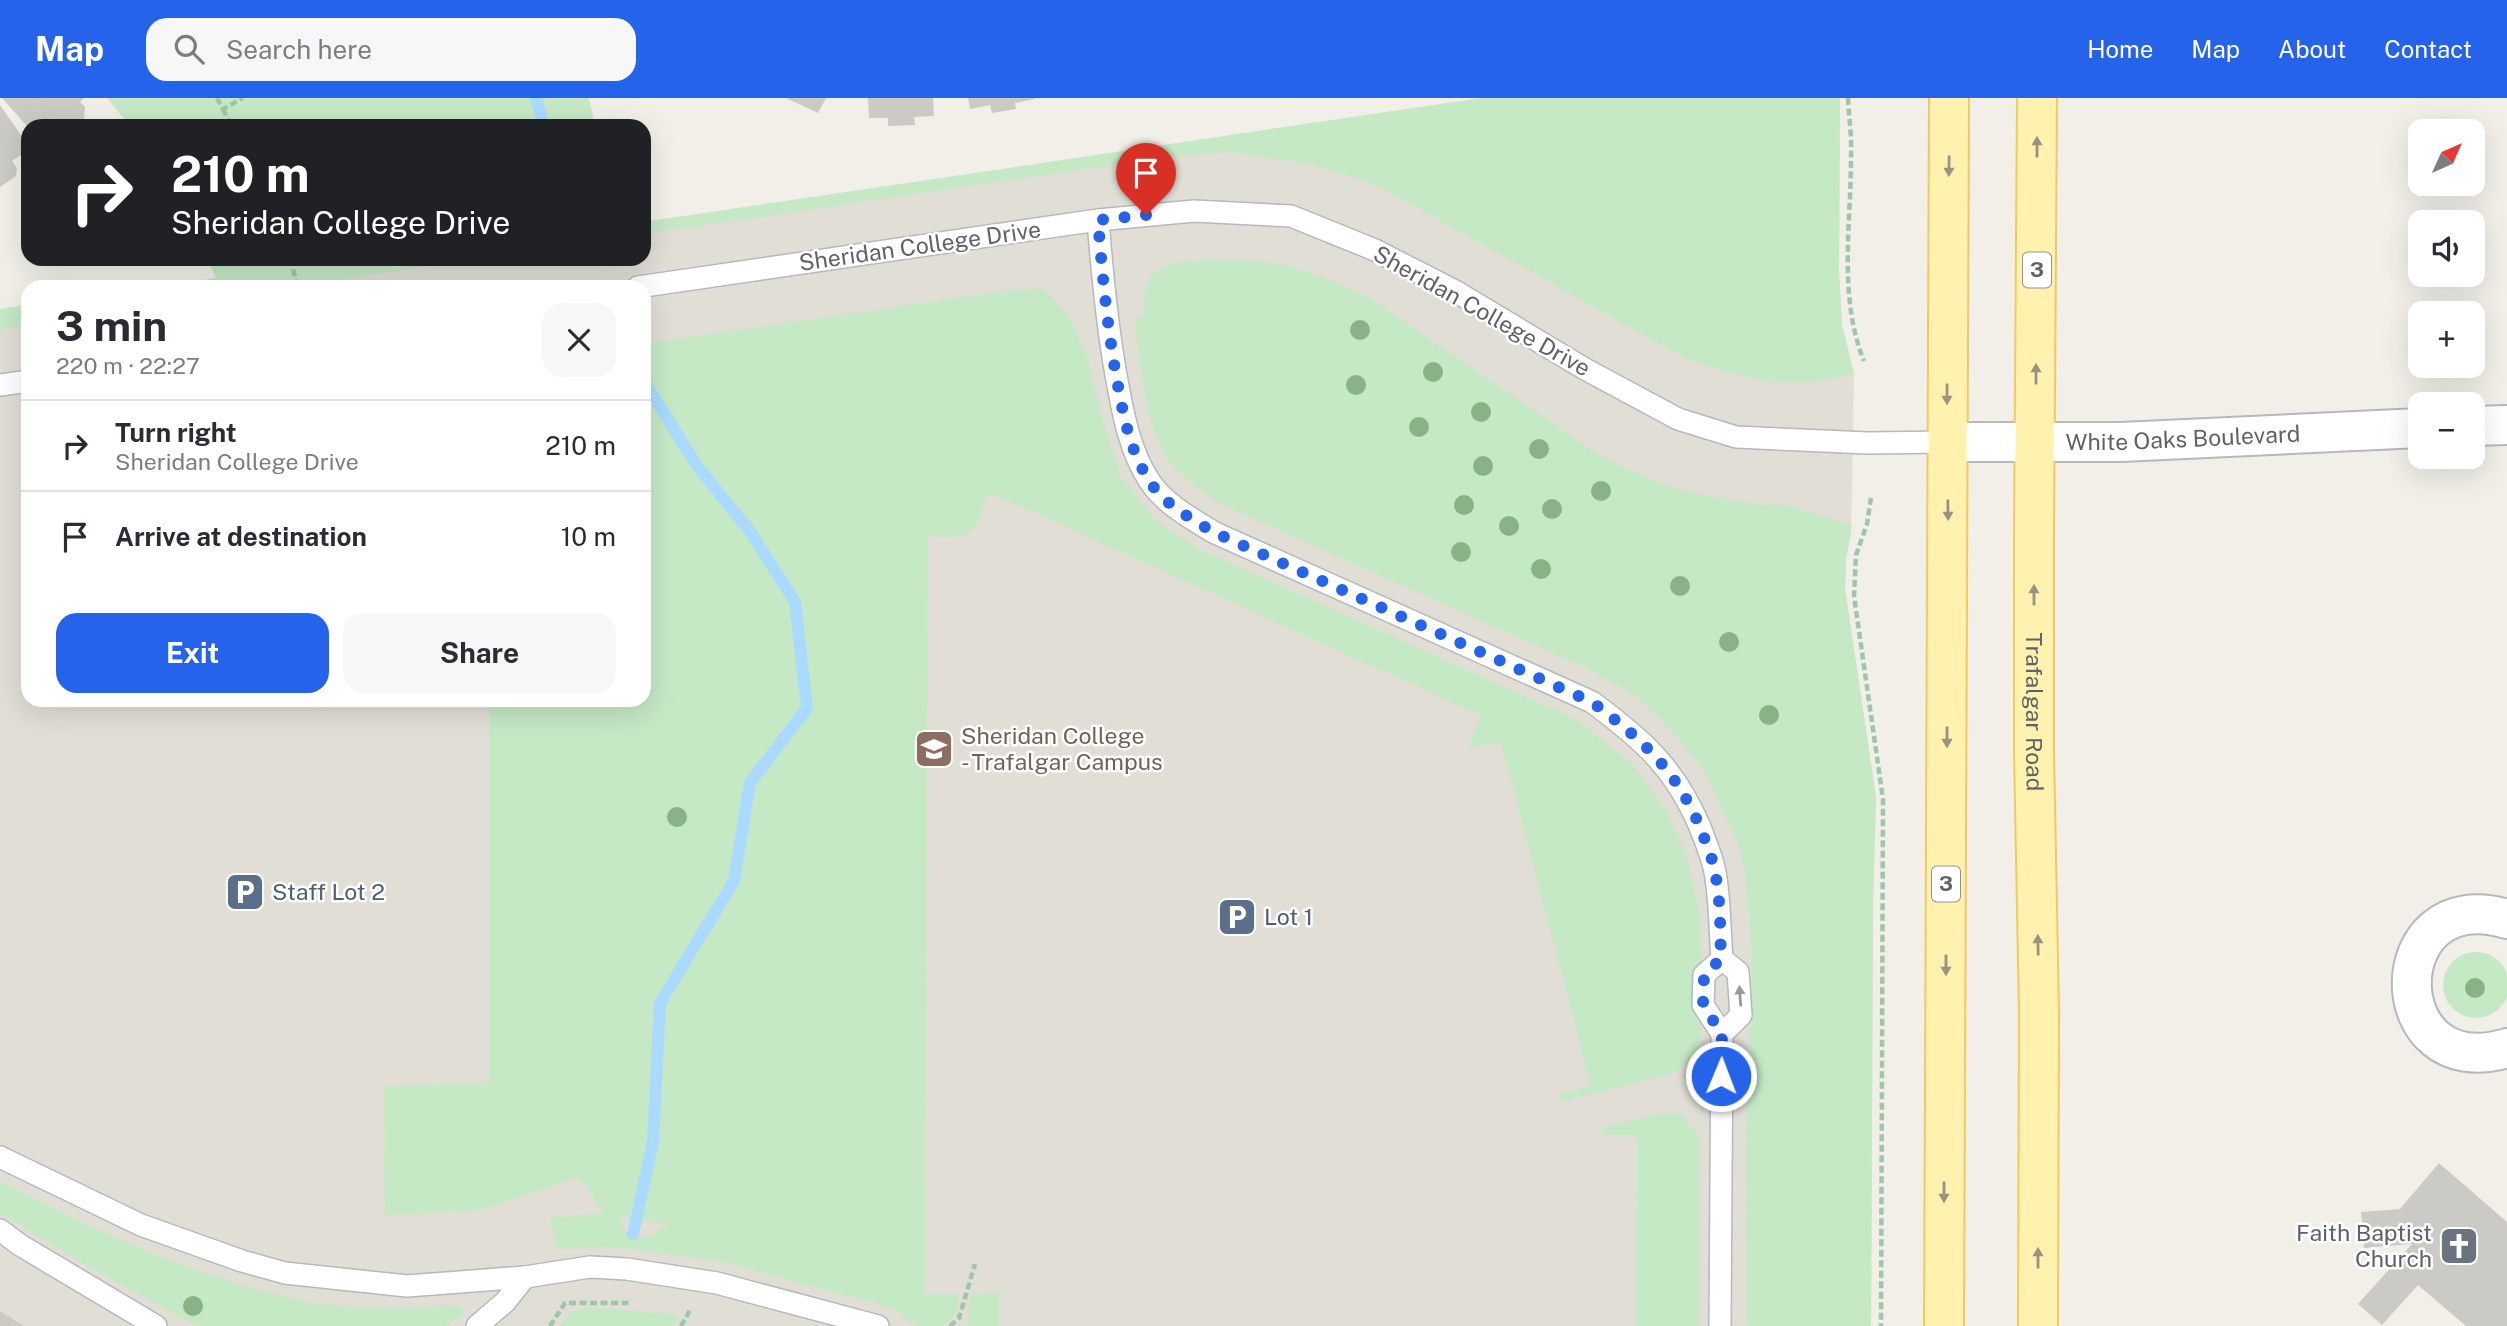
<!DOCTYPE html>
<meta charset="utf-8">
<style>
body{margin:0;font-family:"Public Sans",sans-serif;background:#f7f7f7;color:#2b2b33;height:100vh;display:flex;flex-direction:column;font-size:26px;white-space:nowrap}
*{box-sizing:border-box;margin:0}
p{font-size:23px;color:#7c7c81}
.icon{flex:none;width:38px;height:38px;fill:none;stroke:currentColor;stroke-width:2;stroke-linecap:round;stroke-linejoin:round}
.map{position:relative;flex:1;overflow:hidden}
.details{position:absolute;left:21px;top:182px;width:630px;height:427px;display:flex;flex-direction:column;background:#fff;border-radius:21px;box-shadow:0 7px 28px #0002}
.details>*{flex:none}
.hud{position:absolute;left:21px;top:21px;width:630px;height:147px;border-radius:21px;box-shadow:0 7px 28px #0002;background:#202124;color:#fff;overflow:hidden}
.needle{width:46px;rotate:45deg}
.fabs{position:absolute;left:2408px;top:21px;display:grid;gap:14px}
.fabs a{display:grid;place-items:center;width:77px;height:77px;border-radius:14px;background:#fff;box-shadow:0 7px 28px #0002;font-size:35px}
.pin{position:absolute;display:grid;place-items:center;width:60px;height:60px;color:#fff;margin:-72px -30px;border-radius:50% 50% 50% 0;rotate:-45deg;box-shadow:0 0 7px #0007}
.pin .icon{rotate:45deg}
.me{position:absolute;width:77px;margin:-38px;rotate:1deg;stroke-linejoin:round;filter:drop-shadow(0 0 5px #0008)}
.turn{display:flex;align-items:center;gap:24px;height:147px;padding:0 35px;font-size:32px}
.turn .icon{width:91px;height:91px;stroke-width:2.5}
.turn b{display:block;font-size:49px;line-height:60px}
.round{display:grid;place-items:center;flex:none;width:74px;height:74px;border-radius:21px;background:#f7f7f7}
.head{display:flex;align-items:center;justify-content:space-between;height:119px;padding:0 35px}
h1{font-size:42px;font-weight:700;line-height:52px}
.primary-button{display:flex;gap:14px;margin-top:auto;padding:14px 35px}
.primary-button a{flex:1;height:80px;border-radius:21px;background:#2563eb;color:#fff;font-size:28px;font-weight:700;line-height:80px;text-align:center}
.primary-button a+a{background:#f7f7f7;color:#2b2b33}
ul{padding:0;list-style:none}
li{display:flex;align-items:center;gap:21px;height:91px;padding:0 35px;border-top:2px solid #e1e1e2}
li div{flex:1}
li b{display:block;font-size:26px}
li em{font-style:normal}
header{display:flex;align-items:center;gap:42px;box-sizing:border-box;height:98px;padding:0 35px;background:#2563eb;color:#fff}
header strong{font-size:33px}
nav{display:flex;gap:38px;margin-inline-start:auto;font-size:24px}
.search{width:490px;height:63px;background:#f7f7f7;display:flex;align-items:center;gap:18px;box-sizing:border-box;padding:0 24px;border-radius:21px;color:#7c7c81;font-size:26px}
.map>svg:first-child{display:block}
.education{fill:#e1ded6}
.green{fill:#c5e8c5;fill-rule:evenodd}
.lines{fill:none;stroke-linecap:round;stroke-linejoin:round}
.stream{stroke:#aadaff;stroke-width:12}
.building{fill:#cccac5}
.lane-casing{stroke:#b5b8bc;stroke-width:24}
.street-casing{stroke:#b5b8bc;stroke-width:42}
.primary-casing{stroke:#f2c960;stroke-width:42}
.path{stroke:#9cc7a9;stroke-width:4.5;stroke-dasharray:7 3.5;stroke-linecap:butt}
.lane{stroke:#fff;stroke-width:21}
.street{stroke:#fff;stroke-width:38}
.primary{stroke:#fff2af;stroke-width:38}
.tree{fill:#89b387}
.oneway{fill:#979581}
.oneway2{fill:#979a9d}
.route{stroke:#2563eb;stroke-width:12;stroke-dasharray:0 21.6}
.labels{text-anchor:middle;stroke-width:5;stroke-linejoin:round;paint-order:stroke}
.shield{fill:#fff;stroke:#8f9295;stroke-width:2}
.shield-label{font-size:21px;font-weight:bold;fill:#5f6368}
.street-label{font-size:23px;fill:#5f6368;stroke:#fff}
.education-label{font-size:23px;fill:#785e54;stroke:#fff;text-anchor:start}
.service-label{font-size:23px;fill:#4e5e75;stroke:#fff;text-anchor:start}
.worship-label{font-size:23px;fill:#5b616d;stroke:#fff;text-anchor:end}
</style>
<header>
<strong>Map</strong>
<div class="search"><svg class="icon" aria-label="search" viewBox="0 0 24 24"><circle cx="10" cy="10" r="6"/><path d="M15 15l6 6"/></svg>Search here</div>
<nav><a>Home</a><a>Map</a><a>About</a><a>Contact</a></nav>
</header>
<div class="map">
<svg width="2507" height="1228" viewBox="0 0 2507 1228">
<rect width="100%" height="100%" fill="#f1efe8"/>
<polygon class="education" points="1482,0 1840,0 1839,172 1842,227 1854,276 1851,434 1846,461 1845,491 1876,699 1873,806 1871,1228 0,1228 0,211 28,207 28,602 644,602 644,189 156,189 362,161 644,161 644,124"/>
<g class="green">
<polygon points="107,0 589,0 595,28 130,28"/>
<path d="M 1482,0 L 1840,0 L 1839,172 L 1842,227 L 1854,276 C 1791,293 1748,282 1688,262 L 1409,105 L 1364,82 L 1310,66 L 1229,54 L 1168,59 L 644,136 L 644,124 Z"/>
<polygon points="207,161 477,161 288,189 156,189 216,180"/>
<path d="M 1202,162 C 1220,162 1238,162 1256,163 C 1295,166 1331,182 1365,197 L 1595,354 L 1621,369 L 1666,387 L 1705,398 L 1758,406 L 1789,408 L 1852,428 L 1846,461 L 1845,491 L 1876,699 L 1873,806 L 1871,1228 L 1747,1228 L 1746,1052 L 1752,855 L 1745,775 L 1738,745 L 1703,671 L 1662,622 L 1629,593 L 1584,569 L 1221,406 C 1203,394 1186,382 1171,365 C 1144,332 1141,262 1134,220 L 1144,219 C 1141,171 1159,165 1202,162 Z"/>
<path d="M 1044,191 L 1068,217 L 1087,257 L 1103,323 L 1120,377 L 1156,423 L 1197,450 L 1577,622 L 1632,666 L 1666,712 L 1686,756 L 1701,824 L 1701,939 L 1693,961 L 1670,976 L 1560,1004 L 1559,998 L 1562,996 L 1591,987 L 1501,644 L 1467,650 L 1482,618 L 989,394 C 982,410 978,438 957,439 C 947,439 937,438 928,438 L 924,1196 L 959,1196 L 956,1217 L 943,1228 L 917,1228 L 893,1210 L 720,1163 L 614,1149 L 556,1151 L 550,1120 L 605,1115 L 579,1079 L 480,1112 L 385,1117 L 384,988 L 489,985 L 489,602 L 644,602 L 644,246 L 1012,192 ZM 619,1118 L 669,1126 L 648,1140 L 626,1134 Z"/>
<polygon points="28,207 28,227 0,232 0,211"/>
<circle cx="2476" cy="887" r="33"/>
<polygon points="1662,1015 1682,1017 1699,1038 1699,1228 1636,1228 1637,1037 1603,1037 1602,1030"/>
<path d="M 0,1083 C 92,1131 189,1177 290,1200 C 344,1213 400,1211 455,1208 L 462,1209 L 464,1216 L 445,1228 L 201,1228 L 191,1225 L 80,1164 L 5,1118 L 0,1114 Z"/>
<polygon points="999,1195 999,1228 963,1228 967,1225 971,1196"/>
<path d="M 589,1209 L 680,1217 L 673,1228 L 559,1228 C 568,1216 575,1211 589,1209 Z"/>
</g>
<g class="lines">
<g class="stream">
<polyline points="536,0 544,28"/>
<polyline points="633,1136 653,1044 660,905 734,783 750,685 807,610 795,504 749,432 697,368 644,283"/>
</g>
</g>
<g class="building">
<polygon points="2,0 84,0 80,4 85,9 84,20 74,28 27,28"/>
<polygon points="786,0 826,0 818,15"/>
<polygon points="868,0 933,0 934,18 914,19 915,27 888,28 888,20 869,20"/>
<polygon points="968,0 1034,0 1035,1 1015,5 1016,11 992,15 990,7 970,11"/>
<polygon points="0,7 28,47 28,52 12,63 17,70 16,78 0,89"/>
<polygon points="2439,1065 2507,1124 2507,1228 2466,1228 2418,1187 2382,1227 2358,1206 2412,1146 2364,1150 2361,1114 2400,1111"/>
<polygon points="0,1213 24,1228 0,1228"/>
</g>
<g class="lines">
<g class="lane-casing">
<g id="lane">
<path d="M 1098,122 C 1102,174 1107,226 1116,277 C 1123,315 1129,352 1150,384 C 1166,407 1191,420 1213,434 L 1592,604 C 1643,642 1674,669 1700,729 C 1706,745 1714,763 1716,780 C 1720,807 1720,835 1722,861"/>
<polyline points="638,189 1098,122 1194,113 1291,118 1375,152 1455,193 1585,271 1678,321 1736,339 1868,345 1947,344"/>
<polyline points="0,287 28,283"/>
<polyline points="1722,861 1738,874 1741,917 1722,936"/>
<polyline points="0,1059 141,1127 242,1163 285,1175 407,1188 525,1179 590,1169 627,1171 717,1185 878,1228"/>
<polyline points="0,1132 20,1147 156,1228"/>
<polyline points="477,1228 505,1204 525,1179"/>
<polyline points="1720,1228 1722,936 1703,907 1704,877 1722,861"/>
</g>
</g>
<g class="street-casing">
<g id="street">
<polyline points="2473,328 2507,327"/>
<path id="s1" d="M 1947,344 L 2121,344 L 2420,330"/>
<path d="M 2507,821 C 2380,783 2380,988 2507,950"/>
</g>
</g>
<g class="primary-casing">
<g id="primary">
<path id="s2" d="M 2037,0 L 2034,436 L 2034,653 L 2039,915 L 2038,1228"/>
<polyline points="1944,1228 1949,0"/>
</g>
</g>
<g class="path">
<polyline points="217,0 223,11 243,0"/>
<path d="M 1848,0 C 1849,20 1852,40 1851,59 C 1851,127 1838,199 1864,263"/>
<polyline points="223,11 231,28"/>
<polyline points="291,161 297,189"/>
<polyline points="1871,400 1867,426 1856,457 1854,498 1883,701 1881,1228"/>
<polyline points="550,1228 565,1205 631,1205"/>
<polyline points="681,1228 690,1212"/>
<polyline points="950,1228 959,1220 975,1166"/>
</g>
<use href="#lane" class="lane"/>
<use href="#street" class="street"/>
<use href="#primary" class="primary"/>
</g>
<g class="tree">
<circle cx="1360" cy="232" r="10"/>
<circle cx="1433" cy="274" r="10"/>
<circle cx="1356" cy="287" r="10"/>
<circle cx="1481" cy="314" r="10"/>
<circle cx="1419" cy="329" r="10"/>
<circle cx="1539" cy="351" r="10"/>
<circle cx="1483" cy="368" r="10"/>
<circle cx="1601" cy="393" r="10"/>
<circle cx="1464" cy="407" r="10"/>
<circle cx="1552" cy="411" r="10"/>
<circle cx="1509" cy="428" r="10"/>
<circle cx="1461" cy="454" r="10"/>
<circle cx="1541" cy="471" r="10"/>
<circle cx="1680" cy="488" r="10"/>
<circle cx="1729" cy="544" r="10"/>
<circle cx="1769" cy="617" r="10"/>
<circle cx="677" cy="719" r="10"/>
<circle cx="2475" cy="890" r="10"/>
<circle cx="193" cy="1208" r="10"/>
</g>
<defs><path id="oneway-solid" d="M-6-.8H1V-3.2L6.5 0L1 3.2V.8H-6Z" transform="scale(1.75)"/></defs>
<g class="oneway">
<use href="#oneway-solid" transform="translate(2037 49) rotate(-90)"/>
<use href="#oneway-solid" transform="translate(1949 68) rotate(91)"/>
<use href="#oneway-solid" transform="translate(2036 276) rotate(-90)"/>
<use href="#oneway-solid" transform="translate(1947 296) rotate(90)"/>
<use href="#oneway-solid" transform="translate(1948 412) rotate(89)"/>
<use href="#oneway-solid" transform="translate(2034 497) rotate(-90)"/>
<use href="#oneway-solid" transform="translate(1947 639) rotate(90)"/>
<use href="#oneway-solid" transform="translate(2038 847) rotate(-91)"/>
<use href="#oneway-solid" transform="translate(1946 867) rotate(90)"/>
<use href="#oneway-solid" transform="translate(1944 1094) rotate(90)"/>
<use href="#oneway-solid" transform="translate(2038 1160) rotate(-90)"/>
</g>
<use class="oneway2" href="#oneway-solid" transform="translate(1740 898) rotate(-94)"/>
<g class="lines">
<path class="route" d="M 1146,117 L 1098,122 C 1102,174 1107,226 1116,277 C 1123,315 1129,352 1150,384 C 1165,407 1191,420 1213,434 L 1592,604 C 1643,643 1674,669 1700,729 C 1706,745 1714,763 1716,780 C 1721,807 1720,835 1721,861 L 1704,877 L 1703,907 L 1722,936 L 1721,978"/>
</g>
<defs>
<g id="university-square" transform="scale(2.0125)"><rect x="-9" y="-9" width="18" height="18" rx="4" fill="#8d6e63" stroke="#fff"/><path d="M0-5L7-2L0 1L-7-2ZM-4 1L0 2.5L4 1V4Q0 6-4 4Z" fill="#fff"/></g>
<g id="parking-square" transform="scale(2.0125)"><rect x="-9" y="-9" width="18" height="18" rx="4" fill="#5c6f8a" stroke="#fff"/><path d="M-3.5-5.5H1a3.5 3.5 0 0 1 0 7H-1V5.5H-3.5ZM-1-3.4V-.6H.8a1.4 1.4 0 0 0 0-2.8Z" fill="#fff"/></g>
<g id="church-square" transform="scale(2.0125)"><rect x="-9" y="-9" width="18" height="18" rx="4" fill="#6b7280" stroke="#fff"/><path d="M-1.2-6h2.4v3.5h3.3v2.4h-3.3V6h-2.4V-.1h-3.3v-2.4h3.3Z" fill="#fff"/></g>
</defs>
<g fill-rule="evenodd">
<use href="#university-square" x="934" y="651"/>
<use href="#parking-square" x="245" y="794"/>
<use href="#parking-square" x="1237" y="819"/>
<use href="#church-square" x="2459" y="1148"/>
</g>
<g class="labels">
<g class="shield">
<rect x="2023" y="154.5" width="28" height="35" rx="5"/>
<rect x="1932" y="768.5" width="28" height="35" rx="5"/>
</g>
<g class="shield-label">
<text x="2037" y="179">3</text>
<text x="1946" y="793">3</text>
</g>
<g class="street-label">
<text transform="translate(920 148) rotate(-8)" y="8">Sheridan College Drive</text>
<text transform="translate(1482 213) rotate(29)" y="8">Sheridan College Drive</text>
<text dy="8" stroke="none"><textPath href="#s1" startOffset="236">White Oaks Boulevard</textPath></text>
<text dy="8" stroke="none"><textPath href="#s2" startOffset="614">Trafalgar Road</textPath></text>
</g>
<g class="education-label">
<text x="961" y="646">Sheridan College<tspan x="961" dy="26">- Trafalgar Campus</tspan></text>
</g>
<g class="service-label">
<text x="272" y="802">Staff Lot 2</text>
<text x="1264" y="827">Lot 1</text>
</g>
<g class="worship-label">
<text x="2432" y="1143">Faith Baptist<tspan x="2432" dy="26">Church</tspan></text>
</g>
</g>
</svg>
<div class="fabs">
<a><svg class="needle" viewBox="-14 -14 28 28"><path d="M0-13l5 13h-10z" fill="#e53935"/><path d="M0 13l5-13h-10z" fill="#7c7c81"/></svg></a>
<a><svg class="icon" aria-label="sound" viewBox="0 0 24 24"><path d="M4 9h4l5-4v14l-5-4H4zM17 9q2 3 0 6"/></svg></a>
<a>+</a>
<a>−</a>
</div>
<div class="pin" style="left:1146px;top:117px;background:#d93025"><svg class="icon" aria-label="arrive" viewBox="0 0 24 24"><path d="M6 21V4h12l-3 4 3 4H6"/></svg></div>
<svg class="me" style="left:1721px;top:978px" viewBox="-20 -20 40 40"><circle r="17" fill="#2563eb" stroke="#fff" stroke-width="3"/><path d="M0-11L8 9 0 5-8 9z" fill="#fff"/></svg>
<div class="hud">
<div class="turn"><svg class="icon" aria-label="right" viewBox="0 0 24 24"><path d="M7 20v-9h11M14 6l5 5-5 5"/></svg><div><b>210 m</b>Sheridan College Drive</div></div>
</div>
<section class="details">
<div class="head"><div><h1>3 min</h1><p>220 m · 22:27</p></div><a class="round"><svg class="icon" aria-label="close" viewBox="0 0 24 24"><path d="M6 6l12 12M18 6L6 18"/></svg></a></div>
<ul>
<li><svg class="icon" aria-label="right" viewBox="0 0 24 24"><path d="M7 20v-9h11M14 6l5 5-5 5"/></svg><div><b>Turn right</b><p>Sheridan College Drive</p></div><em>210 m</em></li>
<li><svg class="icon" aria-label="arrive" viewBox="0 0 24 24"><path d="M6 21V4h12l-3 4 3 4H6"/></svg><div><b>Arrive at destination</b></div><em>10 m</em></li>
</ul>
<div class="primary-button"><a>Exit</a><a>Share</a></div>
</section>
</div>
